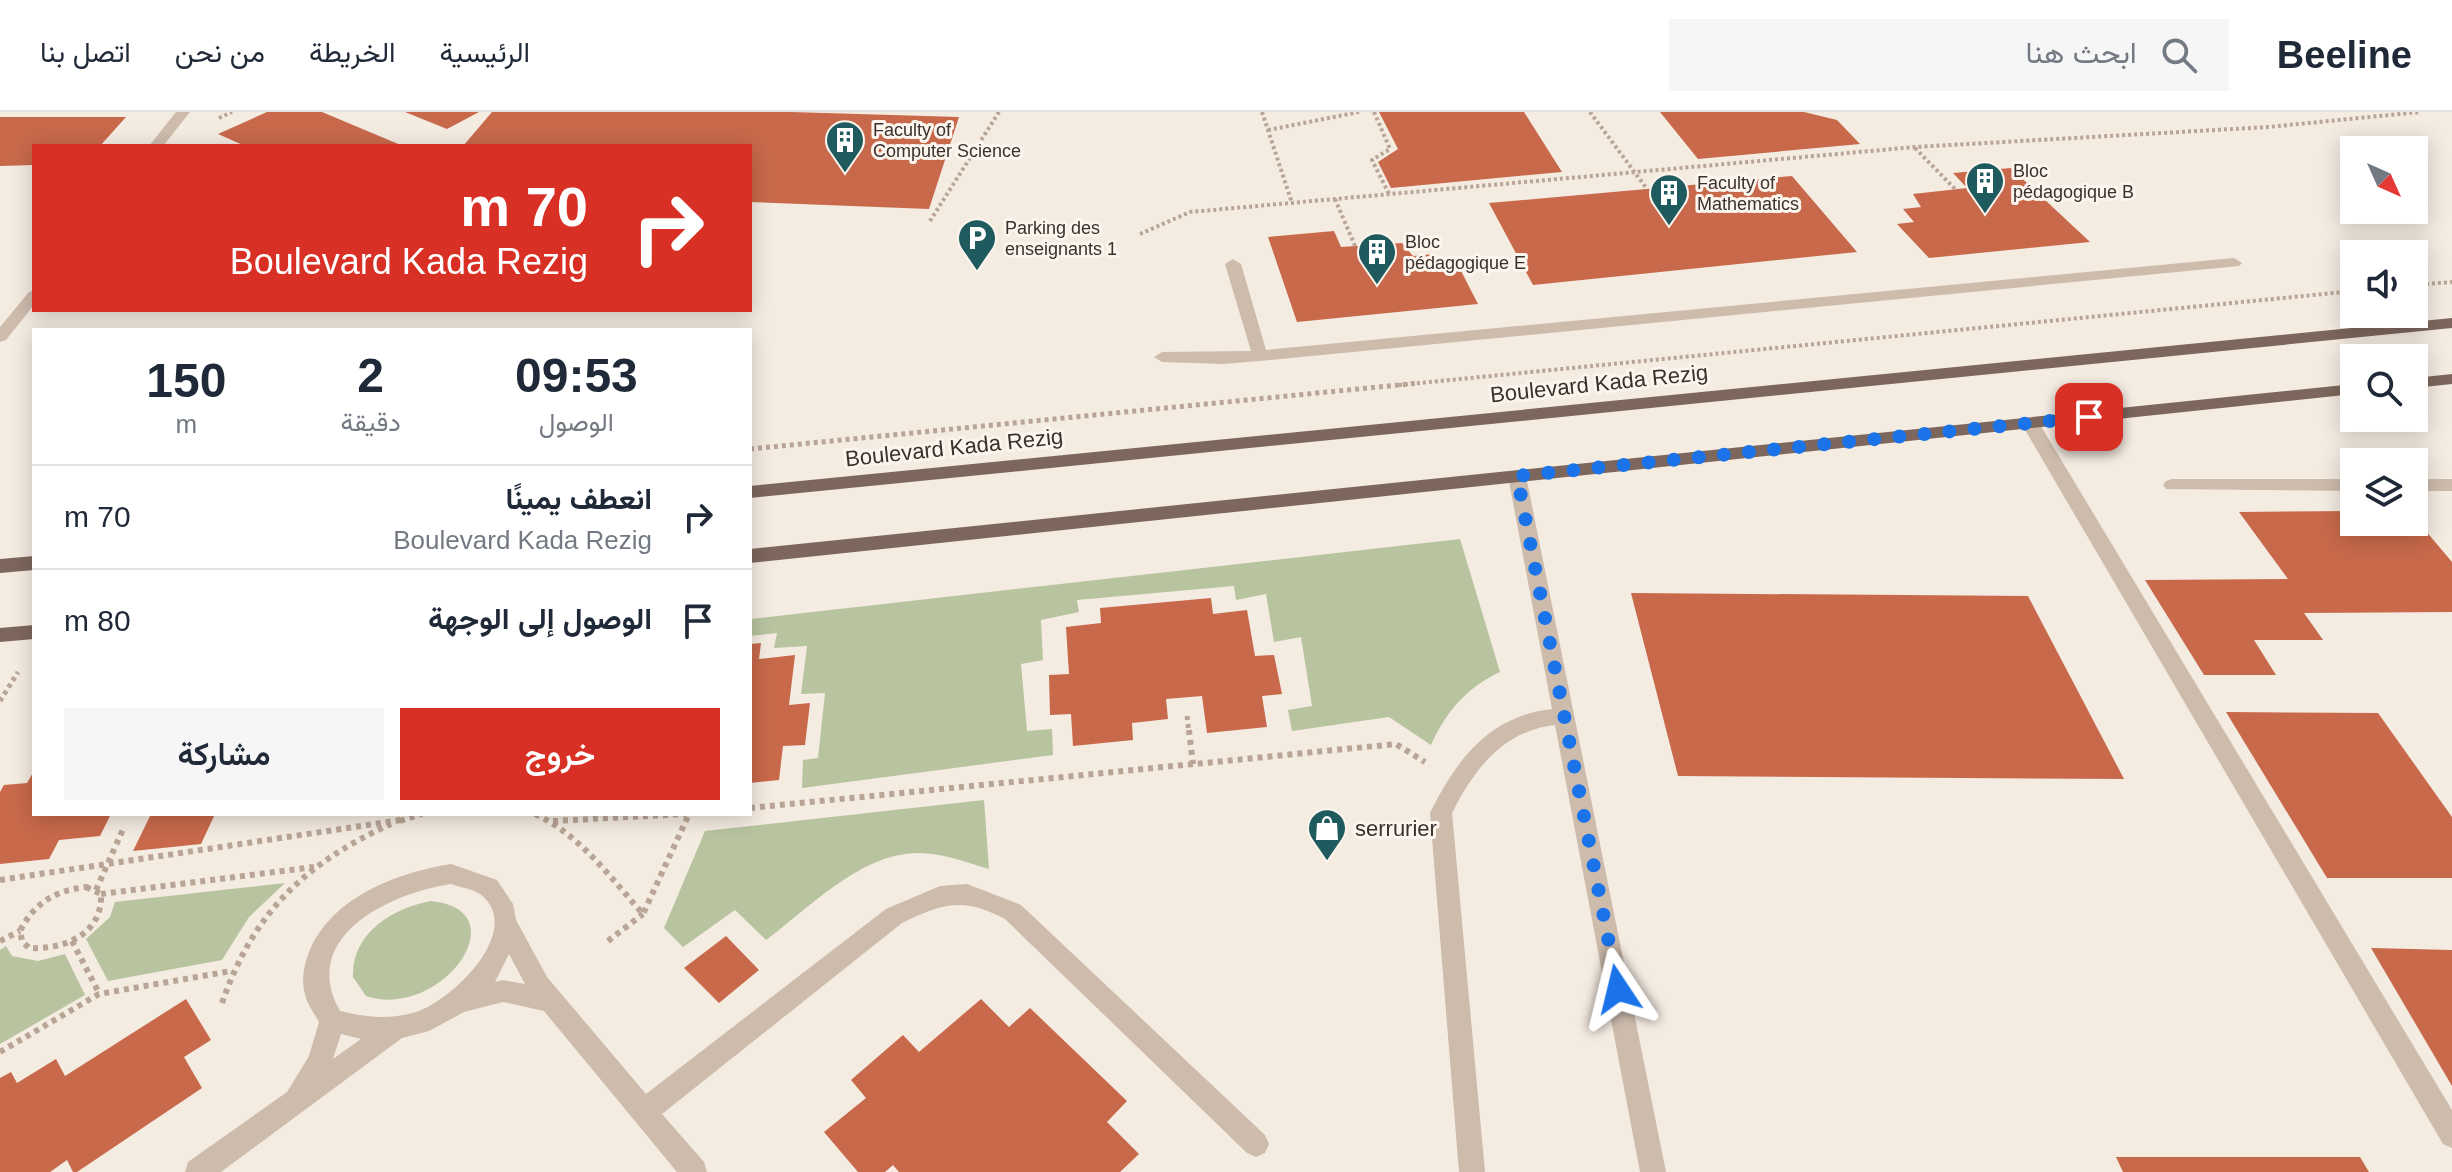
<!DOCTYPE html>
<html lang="ar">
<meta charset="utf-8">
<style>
body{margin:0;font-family:Helvetica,Vazirmatn,sans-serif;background:#f6f6f7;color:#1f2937;direction:rtl;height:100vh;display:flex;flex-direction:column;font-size:30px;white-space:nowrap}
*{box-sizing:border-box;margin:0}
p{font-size:26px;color:#747a83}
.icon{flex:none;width:44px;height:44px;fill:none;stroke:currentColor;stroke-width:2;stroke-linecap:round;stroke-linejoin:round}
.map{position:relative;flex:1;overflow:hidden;direction:ltr}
.sheet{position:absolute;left:32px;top:216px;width:720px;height:488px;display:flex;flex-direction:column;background:#fff;border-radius:0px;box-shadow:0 4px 20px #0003;direction:rtl}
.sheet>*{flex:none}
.hud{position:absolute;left:32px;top:32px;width:720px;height:168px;border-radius:0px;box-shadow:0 4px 20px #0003;direction:rtl;background:#d93025;color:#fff;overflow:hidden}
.needle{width:52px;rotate:135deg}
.tools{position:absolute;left:2340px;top:24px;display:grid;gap:16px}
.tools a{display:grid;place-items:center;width:88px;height:88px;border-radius:0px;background:#fff;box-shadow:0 4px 20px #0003;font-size:40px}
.pin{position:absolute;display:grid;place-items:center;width:68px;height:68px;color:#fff;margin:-34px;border-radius:16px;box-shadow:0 4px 12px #0006}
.me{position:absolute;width:88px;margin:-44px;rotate:350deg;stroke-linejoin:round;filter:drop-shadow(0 0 6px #0008)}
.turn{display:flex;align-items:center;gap:28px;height:168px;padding:0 32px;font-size:36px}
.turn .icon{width:104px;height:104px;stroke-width:2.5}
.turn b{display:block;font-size:56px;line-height:68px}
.eta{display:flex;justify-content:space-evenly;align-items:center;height:136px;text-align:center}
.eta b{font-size:48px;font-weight:600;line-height:56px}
.cta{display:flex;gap:16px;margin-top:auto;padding:16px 32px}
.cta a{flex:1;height:92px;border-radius:0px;background:#d93025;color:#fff;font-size:32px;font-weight:600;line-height:92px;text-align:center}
.cta a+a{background:#f6f6f7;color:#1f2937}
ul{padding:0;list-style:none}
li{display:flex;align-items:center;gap:24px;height:104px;padding:0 32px;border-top:2px solid #e0e1e3}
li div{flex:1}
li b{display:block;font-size:30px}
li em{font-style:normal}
header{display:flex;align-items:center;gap:48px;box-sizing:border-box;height:112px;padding:0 40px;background:#fff;border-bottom:2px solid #e0e1e3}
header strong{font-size:38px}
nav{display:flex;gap:44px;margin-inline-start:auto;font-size:28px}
.search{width:560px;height:72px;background:#f6f6f7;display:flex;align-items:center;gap:20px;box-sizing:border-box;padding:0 28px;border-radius:0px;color:#747a83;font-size:30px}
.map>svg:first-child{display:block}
.green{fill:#b8c4a0}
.building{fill:#c8694b}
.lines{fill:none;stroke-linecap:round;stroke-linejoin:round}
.path-far2{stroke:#b9a596;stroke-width:4;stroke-dasharray:3 3;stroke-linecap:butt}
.path-far1{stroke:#b9a596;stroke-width:5;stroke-dasharray:4 4;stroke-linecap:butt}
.path{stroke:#b9a596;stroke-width:6;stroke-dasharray:5 5;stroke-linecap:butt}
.minor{fill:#cdbbac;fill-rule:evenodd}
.major{fill:#7d675c;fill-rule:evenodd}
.route{stroke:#1a73e8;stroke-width:14;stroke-dasharray:0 25.2}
.labels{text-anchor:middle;stroke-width:6;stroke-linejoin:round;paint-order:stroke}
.far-poi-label{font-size:18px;fill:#3b302b;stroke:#fbf5ee;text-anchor:start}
.street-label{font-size:22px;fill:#3b302b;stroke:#fbf5ee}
.poi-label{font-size:22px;fill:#3b302b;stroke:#fbf5ee;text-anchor:start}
</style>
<header>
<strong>Beeline</strong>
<div class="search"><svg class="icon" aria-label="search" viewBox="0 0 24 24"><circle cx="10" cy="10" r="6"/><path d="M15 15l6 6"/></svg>ابحث هنا</div>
<nav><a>الرئيسية</a><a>الخريطة</a><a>من نحن</a><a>اتصل بنا</a></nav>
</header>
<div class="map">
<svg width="2452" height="1060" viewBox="0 0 2452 1060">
<rect width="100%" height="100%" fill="#f4ebe1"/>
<g class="green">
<path d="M 1460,427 L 1500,560 C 1466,576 1446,600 1431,633 L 1389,605 L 1292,619 L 1288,598 L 1312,594 L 1301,525 L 1274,530 L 1266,482 L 1236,488 L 1234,474 L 1077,488 L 1079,500 L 1041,508 L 1043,548 L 1021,552 L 1027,619 L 1052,617 L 1053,643 L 802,676 L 803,648 L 818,646 L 825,581 L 801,582 L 807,534 L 774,536 L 777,521 L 750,524 L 750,507 Z"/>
<path d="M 984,688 L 989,757 C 966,750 939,740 915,741 C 859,743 809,796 766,828 L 735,798 L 683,835 L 664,816 L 705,719 Z"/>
<polygon points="285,771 249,805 222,848 108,869 86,827 110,805 115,790"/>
<path d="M 431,789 C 521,798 441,909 366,884 L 353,865 C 351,822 392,796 431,789 Z"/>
<polygon points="6,834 12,844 38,849 65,842 85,883 0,932 0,838"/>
</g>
<g class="building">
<polygon points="267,0 322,0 403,34 245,34 218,22"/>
<polygon points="405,0 479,0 447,17"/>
<polygon points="492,0 791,0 959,5 929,97 750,90 750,34 463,34"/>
<polygon points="1379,0 1524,0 1562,60 1391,76 1378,50 1398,37"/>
<polygon points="1660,0 1804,0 1837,8 1860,32 1698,47"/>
<polygon points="0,5 126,5 100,34 34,34 34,53 0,54"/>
<polygon points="2011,56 2090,130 1929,146 1897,112 1914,110 1903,97 1921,95 1913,82 1967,76 1953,61"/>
<polygon points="1792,64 1857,140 1533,173 1489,91"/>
<polygon points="1334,119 1341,135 1402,131 1413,144 1433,142 1440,157 1459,155 1478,192 1297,210 1268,125"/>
<polygon points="2354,399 2354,410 2414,410 2414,405 2452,450 2452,500 2304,501 2323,528 2254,528 2276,563 2204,563 2145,468 2288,467 2239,400"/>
<polygon points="1631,481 2028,484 2124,667 1678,664"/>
<polygon points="1211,486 1213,502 1247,498 1255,544 1274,543 1282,582 1262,584 1267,615 1207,621 1202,584 1166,587 1168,607 1132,611 1133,628 1073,634 1071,602 1050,603 1049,563 1069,562 1066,515 1101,511 1100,496"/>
<polygon points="761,531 759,547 795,543 789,593 810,591 805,633 783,634 779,668 750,671 750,532"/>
<polygon points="2226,600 2378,601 2452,705 2452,766 2327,766"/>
<polygon points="34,659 34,702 111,702 100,724 59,728 49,747 0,752 0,680 4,673 27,671"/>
<polygon points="151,702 215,702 201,732 133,739"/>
<polygon points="726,824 759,858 719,891 684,856"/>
<polygon points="2371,836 2452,838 2452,974"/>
<polygon points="186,887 211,928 184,945 202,976 77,1060 73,1060 67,1048 50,1060 0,1060 0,966 11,960 17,971 56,947 65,964"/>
<polygon points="981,887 1009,915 1030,896 1127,989 1107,1010 1139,1042 1120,1060 899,1060 893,1053 885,1060 858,1060 824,1020 866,986 851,968 903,923 919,940"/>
<polygon points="2116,1045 2360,1045 2369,1060 2123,1060"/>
</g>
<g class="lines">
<g class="path-far2">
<polyline points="1262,0 1292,91"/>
<polyline points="1374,0 1390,37 1372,48 1389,82"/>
<polyline points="1590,0 1647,77"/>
<polyline points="219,6 232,0"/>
<polyline points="1268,18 1359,0"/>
<polyline points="1915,36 1955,77"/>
<polyline points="1335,87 1355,134"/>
<polyline points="930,109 999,0"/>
<polyline points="1140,122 1190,100 1915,35 2268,15 2420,0"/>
<polyline points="2414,173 2452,170"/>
<polyline points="1399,273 2354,179"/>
</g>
<g class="path-far1">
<polyline points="750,337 1419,271"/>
<polyline points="0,589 18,560"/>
<polyline points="1187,604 1189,620"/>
</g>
<g class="path">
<polyline points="1189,618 1193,652"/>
<polyline points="750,696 1396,632 1425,650"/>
<path d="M 535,702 C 580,723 610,765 643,802 L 689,702"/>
<polyline points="400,709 422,702"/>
<polyline points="553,709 684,702"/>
<polyline points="0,768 401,708"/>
<path d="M 86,775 L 101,782 C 103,822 64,838 29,836 L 22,829 L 20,819 C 34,791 56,778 86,775 Z"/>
<polyline points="96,778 124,715"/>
<polyline points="101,782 314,755"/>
<polyline points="0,829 20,819"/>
<polyline points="72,829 99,881"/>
<polyline points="608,829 643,802"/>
<path d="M 222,891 C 253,801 305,751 391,712"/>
<polyline points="0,940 99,882 231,859"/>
</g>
<g class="minor">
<polygon points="176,0 190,0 163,34 149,34"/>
<polygon points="2234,146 2242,151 2239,154 1260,249 1223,252 1162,250 1154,245 1162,240 1251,239 1225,152 1233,147 1241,152 1266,238"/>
<polygon points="34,178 34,193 6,228 0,230 0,215 29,180"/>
<polygon points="2030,306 2039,311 2452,998 2452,1036 2443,1032 2021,311"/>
<path d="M 1517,358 L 1526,364 L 1666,1060 L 1640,1060 L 1555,613 C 1503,619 1475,656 1452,701 L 1485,1060 L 1459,1060 L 1430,701 C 1457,647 1489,604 1552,597 L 1508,364 Z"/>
<polygon points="2172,367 2354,367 2354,379 2166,377 2163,373 2166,369"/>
<rect x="2414" y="367" width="38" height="12"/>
<path d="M 451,752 L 497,768 L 513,792 L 516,808 L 547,865 L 646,982 L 886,797 L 940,774 L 967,772 L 1021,793 L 1265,1023 L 1269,1032 L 1265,1041 L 1256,1045 L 1247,1041 L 1005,807 C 963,785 943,791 902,811 L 662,1002 L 704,1050 L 707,1060 L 677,1060 L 544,899 L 503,890 L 464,900 L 429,919 L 402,926 L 221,1060 L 185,1060 L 188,1050 L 287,980 L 309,944 L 319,910 C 314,901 307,892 305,882 C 301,868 304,853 309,840 C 332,785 396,761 451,752 ZM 451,772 C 459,775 473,777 480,782 C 527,818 449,892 413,901 C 386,908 366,905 340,899 C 298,825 390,781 451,772 ZM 509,842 L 525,872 L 503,868 L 495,870 ZM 341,922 L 361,927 L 333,947 Z"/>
</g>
<g class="major">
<polygon points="2452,206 2452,216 750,386 750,374"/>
<polygon points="2452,262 2452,272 2414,276 2414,266"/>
<polygon points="2354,272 2354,282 750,451 750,437"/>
<polygon points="34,444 34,458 0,461 0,447"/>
<polygon points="34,513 34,527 0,530 0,516"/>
</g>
</g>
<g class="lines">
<polyline class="route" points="1618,877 1517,364 2089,305"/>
</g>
<defs>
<g id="building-pin" transform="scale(2)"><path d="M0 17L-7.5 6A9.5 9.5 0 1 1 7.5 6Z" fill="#1f5a5e" stroke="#fbf5ee"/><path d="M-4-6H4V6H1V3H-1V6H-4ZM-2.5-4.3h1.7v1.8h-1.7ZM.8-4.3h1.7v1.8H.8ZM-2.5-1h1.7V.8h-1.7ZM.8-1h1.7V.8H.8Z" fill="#fff"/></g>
<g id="parking-pin" transform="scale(2)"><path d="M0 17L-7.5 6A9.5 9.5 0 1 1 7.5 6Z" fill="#1f5a5e" stroke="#fbf5ee"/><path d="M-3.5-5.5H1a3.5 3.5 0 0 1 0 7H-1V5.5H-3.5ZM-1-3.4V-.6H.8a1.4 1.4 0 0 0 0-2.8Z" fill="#fff"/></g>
<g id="shop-pin" transform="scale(2)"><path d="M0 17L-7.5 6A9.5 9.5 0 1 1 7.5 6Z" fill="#1f5a5e" stroke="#fbf5ee"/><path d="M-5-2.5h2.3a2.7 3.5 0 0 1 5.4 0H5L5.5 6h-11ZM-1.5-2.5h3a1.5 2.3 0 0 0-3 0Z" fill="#fff"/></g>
</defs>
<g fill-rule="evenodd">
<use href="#building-pin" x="845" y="28"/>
<use href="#building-pin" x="1985" y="69"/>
<use href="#building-pin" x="1669" y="81"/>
<use href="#parking-pin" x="977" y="126"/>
<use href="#building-pin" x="1377" y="140"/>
<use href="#shop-pin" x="1327" y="716"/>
</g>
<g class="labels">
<g class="far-poi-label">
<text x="873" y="24">Faculty of<tspan x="873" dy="21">Computer Science</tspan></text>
<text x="2013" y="65">Bloc<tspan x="2013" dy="21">pédagogique B</tspan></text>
<text x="1697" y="77">Faculty of<tspan x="1697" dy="21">Mathematics</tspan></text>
<text x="1005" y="122">Parking des<tspan x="1005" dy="21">enseignants 1</tspan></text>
<text x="1405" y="136">Bloc<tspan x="1405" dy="21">pédagogique E</tspan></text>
</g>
<g class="street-label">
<text transform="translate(1599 271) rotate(-6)" y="8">Boulevard Kada Rezig</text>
<text transform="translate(954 335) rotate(-6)" y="8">Boulevard Kada Rezig</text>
</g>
<g class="poi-label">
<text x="1355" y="724">serrurier</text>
</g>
</g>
</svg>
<div class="tools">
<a><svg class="needle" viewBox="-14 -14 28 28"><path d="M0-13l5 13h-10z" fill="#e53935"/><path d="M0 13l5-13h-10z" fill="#747a83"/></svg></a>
<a><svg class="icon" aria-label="sound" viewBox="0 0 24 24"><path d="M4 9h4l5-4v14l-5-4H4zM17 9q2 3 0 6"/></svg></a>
<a><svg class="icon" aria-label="search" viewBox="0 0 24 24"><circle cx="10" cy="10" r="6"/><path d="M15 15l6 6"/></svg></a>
<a><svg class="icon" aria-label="layers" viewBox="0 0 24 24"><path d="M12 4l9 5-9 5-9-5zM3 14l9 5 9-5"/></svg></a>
</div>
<div class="pin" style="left:2089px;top:305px;background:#d93025"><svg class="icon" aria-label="arrive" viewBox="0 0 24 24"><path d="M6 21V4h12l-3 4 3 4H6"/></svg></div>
<svg class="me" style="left:1618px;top:877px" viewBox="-20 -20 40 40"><path d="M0-17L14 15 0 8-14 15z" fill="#1a73e8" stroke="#fff" stroke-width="4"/></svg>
<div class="hud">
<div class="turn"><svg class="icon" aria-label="right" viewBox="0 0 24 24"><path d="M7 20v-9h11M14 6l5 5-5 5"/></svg><div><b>70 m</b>Boulevard Kada Rezig</div></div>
</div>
<section class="sheet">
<div class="eta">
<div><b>09:53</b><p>الوصول</p></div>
<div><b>2</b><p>دقيقة</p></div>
<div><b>150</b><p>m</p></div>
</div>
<ul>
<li><svg class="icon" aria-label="right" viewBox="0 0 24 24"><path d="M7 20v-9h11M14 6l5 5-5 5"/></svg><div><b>انعطف يمينًا</b><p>Boulevard Kada Rezig</p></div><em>70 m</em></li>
<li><svg class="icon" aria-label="arrive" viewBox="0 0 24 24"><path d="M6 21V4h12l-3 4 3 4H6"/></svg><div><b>الوصول إلى الوجهة</b></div><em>80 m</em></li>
</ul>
<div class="cta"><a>خروج</a><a>مشاركة</a></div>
</section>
</div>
